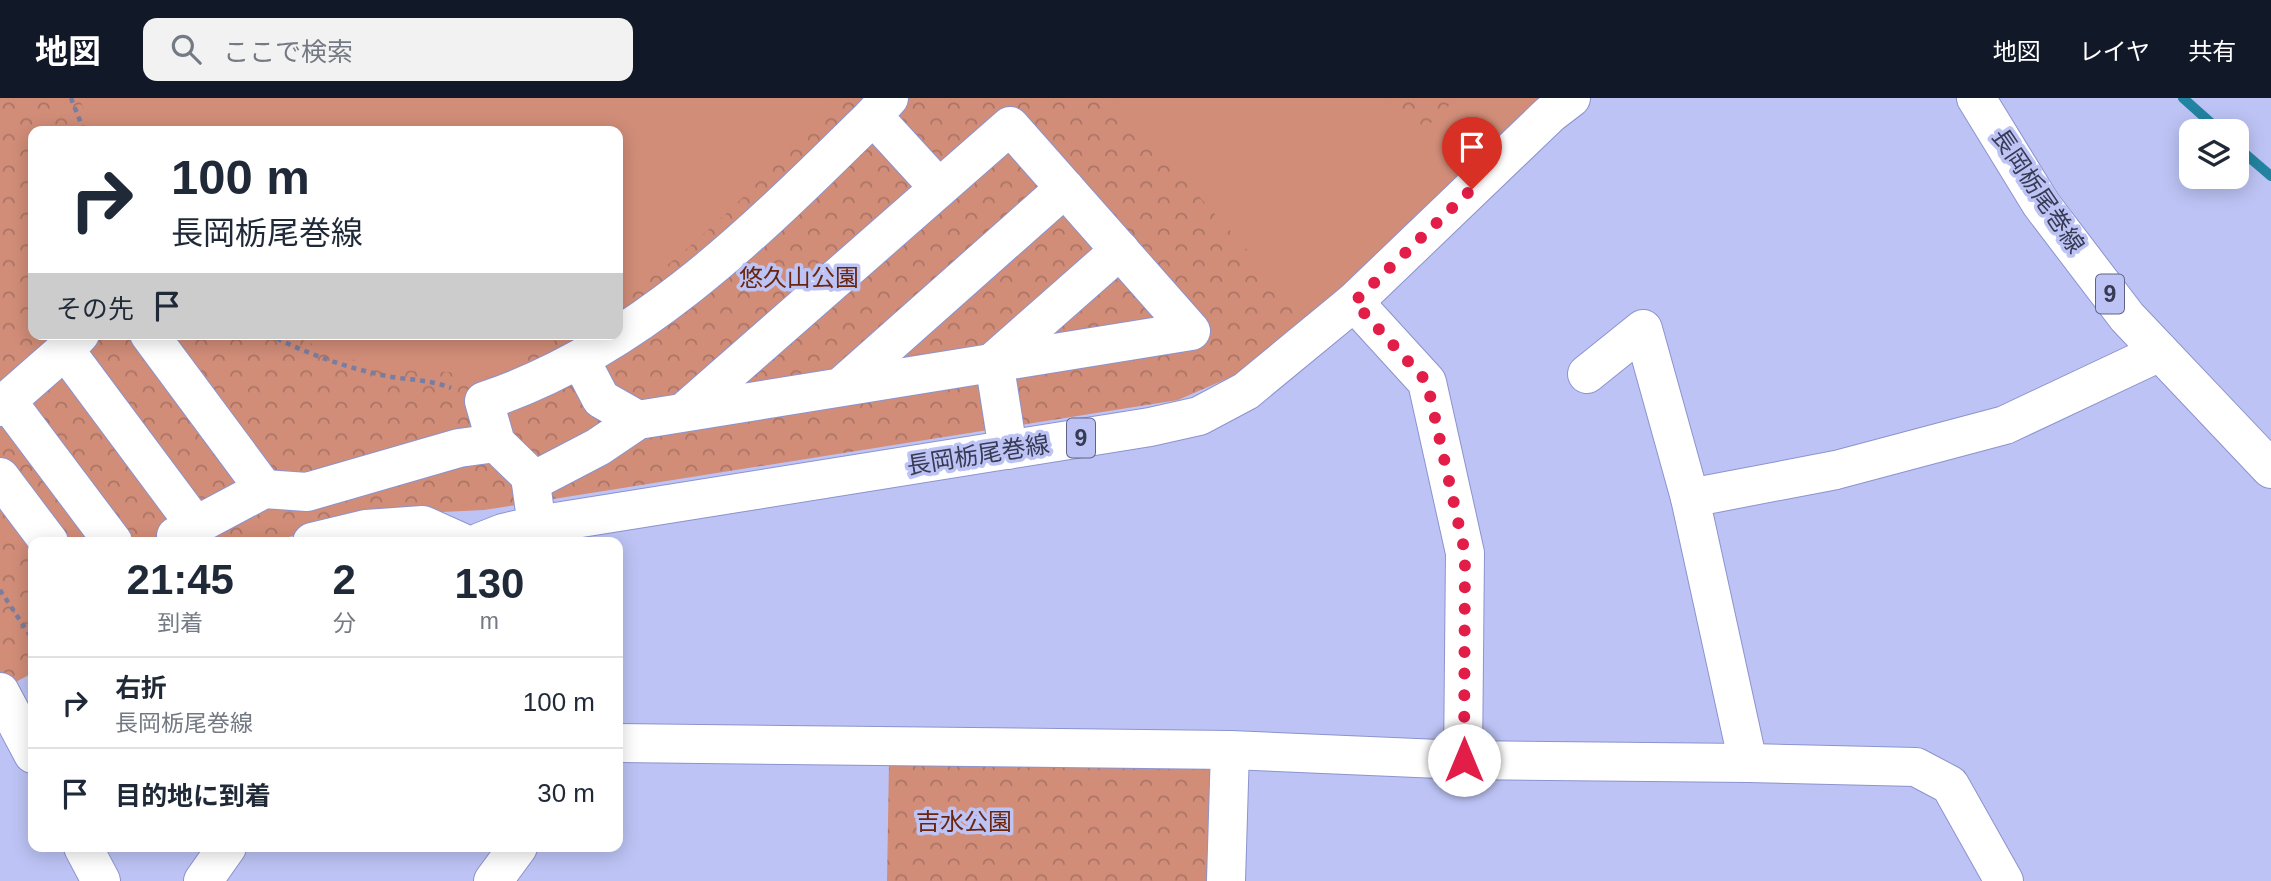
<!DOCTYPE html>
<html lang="ja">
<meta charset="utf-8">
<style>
body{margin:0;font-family:Helvetica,"Noto Sans JP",sans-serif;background:#f2f2f3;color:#1f2937;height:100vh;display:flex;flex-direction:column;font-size:26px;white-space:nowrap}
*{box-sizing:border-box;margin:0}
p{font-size:23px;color:#747a83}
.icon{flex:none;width:38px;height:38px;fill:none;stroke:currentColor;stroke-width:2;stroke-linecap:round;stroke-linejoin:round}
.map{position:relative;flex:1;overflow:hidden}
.sheet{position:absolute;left:28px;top:439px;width:595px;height:315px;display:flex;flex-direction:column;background:#fff;border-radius:14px;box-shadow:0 4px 18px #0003}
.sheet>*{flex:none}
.banner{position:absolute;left:28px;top:28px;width:595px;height:214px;border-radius:14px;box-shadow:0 4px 18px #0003;background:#fff;color:#1f2937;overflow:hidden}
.controls{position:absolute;left:2179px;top:21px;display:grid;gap:14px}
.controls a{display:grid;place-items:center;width:70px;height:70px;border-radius:14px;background:#fff;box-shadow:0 4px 18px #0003;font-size:35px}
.pin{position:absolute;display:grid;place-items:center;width:60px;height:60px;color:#fff;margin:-72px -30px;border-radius:50% 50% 50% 0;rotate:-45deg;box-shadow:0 0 7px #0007}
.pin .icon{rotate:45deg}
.me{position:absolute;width:77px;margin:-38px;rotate:0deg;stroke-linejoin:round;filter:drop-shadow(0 0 5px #0008)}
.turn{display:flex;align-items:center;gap:24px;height:147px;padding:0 28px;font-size:32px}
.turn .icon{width:91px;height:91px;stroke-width:2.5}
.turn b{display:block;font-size:49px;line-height:60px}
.then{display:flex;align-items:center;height:66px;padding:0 28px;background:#0003;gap:14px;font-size:26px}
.eta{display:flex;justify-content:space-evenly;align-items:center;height:119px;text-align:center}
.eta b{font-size:42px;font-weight:600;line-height:49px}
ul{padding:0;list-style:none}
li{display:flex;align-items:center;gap:21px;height:91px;padding:0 28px;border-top:2px solid #e0e1e3}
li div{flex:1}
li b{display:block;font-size:26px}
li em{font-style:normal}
header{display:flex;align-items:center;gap:42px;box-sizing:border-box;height:98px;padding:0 35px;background:#111827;color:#fff}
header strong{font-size:33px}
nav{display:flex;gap:38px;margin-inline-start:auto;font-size:24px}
.search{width:490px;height:63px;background:#f2f2f3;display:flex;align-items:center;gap:18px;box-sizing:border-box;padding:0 24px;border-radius:14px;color:#747a83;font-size:26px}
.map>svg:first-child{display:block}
.forest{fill:url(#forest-crowns);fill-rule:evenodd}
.pitch{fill:#d18d78}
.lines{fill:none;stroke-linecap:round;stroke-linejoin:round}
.stream{stroke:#2284a2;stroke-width:10}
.minor-casing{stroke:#8c93ce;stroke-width:40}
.major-casing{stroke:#8c93ce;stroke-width:40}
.path{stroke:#787da2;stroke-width:4.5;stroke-dasharray:5 5;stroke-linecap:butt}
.minor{stroke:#fff;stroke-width:38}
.major{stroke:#fff;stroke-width:38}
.route{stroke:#e11d48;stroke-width:12;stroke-dasharray:0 21.6}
.labels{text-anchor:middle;stroke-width:7;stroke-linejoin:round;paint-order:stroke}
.shield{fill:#bdc4f5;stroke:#606484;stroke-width:2}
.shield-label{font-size:23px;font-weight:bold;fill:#383b54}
.street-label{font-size:24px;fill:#383b54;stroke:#bdc4f5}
.park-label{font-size:24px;fill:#6a250e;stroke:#bdc4f5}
</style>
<header>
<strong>地図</strong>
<div class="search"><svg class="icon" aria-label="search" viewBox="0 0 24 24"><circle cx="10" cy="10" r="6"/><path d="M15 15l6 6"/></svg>ここで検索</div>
<nav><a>地図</a><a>レイヤ</a><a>共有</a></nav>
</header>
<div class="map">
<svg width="2271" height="783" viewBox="0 0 2271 783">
<defs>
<pattern id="forest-crowns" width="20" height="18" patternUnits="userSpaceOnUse" patternTransform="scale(1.75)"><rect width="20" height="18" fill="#d18d78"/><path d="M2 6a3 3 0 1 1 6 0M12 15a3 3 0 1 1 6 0" fill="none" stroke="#ab7465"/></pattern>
</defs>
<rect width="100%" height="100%" fill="#bdc4f5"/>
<g class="forest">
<path d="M 0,0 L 1547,0 L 1294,234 L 1240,275 L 1178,302 L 484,412 L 359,418 L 272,444 L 33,444 L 33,575 L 0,592 ZM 33,33 L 618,33 L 618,236 L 33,236 Z"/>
<polygon points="889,663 1213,666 1211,783 887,783"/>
</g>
<g class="pitch">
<path d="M 79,0 L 833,0 C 770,77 700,147 618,204 L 618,33 L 93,33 Z"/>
<polygon points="1111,0 1384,0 1418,37 1457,0 1544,0 1307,219"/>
<polygon points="289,236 568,236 477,283 449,274 397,272 342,259"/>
</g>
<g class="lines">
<g class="stream">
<polyline points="2183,0 2220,33"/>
<polyline points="2236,48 2271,78"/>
</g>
<g class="minor-casing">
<g id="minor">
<polyline points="873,18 939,90"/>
<polyline points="1354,204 1427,284 1465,455 1463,662"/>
<polyline points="149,236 264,391"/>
<polyline points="65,252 196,428"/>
<polyline points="580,261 601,301 638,322"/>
<polyline points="1587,276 1643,231 1690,400"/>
<polyline points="843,287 1065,90"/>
<polyline points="7,303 113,444"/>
<polyline points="0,309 65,252 80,236"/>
<polyline points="1008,352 994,263 1120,152"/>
<polyline points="0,379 49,444"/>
<polyline points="531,384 598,349 638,322 1191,233 1010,28 685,313"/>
<path d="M 534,407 L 530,378 L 496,345 L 484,303 C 639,252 759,130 873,18 L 889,0"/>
<polyline points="179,444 176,438 264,391 307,394 459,350 496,345"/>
<polyline points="312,444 366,431 423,427 461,444"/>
<polyline points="0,594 33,656"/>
<polyline points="618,645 1230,652 1463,662 1748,665 1916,669 1950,687 2004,783"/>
<polyline points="1748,665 1690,400 1836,372 2005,327 2160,254"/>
<polyline points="83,749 101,783"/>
<polyline points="493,783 518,749"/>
<polyline points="1226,783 1230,652"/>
</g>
</g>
<g class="major-casing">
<g id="major">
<polyline points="1976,0 2041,106 2127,219 2271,371"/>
<polyline points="480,444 503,435 537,427 1150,329 1199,318 1246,293 1354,204 1550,16 1571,0"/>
<polyline points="203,783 227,749"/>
</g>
</g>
<g class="path">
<polyline points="71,0 84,33"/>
<path d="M 268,236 C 307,256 349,271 392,279 C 412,282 431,282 451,290"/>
<polyline points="0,492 33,542"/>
</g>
<use href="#minor" class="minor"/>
<use href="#major" class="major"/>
</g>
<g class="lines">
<polyline class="route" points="1464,662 1465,455 1427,284 1354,204 1472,91"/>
</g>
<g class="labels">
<g class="shield">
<rect x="2096" y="176.5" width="28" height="39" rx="5"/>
<rect x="1067" y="320.5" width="28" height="39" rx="5"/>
</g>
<g class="shield-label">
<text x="2110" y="204">9</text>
<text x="1081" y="348">9</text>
</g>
<g class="street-label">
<text transform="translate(2038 93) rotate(56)" y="8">長岡栃尾巻線</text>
<text transform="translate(978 357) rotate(-9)" y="8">長岡栃尾巻線</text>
</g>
<g class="park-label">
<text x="799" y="188">悠久山公園</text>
<text x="964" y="732">吉水公園</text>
</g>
</g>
</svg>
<div class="controls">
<a><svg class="icon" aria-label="layers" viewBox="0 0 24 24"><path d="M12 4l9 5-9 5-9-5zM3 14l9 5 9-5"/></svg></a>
</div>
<div class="pin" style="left:1472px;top:91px;background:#d93025"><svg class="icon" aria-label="arrive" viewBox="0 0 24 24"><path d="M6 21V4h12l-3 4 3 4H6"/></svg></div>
<svg class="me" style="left:1464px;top:662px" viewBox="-20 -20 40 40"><circle r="19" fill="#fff"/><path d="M0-13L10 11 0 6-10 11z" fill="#e11d48"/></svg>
<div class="banner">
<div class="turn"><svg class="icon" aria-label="right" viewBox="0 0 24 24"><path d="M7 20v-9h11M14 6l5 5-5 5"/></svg><div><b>100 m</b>長岡栃尾巻線</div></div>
<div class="then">その先<svg class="icon" aria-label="arrive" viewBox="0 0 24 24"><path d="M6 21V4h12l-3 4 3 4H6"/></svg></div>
</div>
<section class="sheet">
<div class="eta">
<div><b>21:45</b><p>到着</p></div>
<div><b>2</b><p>分</p></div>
<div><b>130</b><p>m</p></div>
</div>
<ul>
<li><svg class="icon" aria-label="right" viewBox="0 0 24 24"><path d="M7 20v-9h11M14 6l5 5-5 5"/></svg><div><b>右折</b><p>長岡栃尾巻線</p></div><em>100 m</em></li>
<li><svg class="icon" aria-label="arrive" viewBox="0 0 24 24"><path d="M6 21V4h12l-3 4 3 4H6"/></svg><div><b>目的地に到着</b></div><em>30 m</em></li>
</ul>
</section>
</div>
